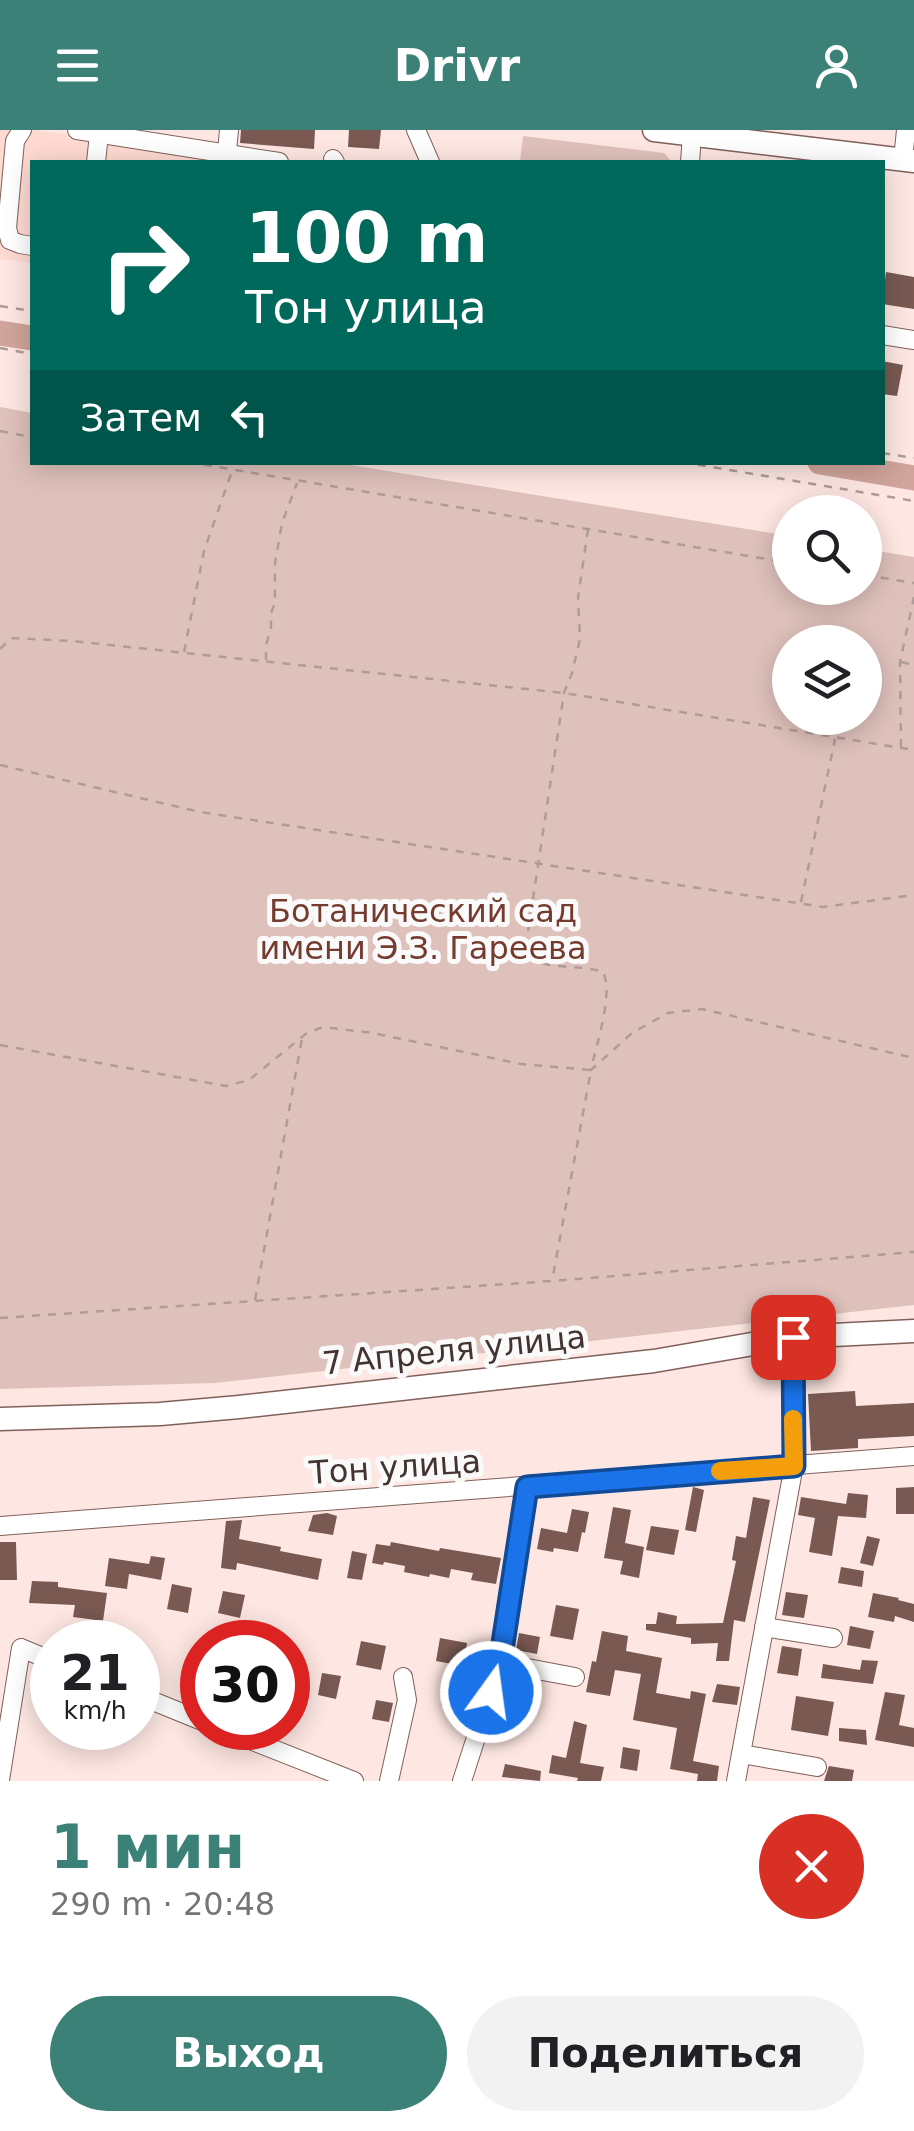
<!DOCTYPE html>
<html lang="ru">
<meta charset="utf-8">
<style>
body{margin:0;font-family:"DejaVu Sans",sans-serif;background:#f2f2f2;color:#202124;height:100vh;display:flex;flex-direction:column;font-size:38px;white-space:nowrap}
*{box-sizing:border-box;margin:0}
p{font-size:32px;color:#757577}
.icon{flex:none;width:55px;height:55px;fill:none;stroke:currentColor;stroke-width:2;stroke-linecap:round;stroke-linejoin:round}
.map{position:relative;height:1651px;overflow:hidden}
.sheet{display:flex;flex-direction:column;background:#fff;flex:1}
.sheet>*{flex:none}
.guide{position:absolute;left:30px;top:30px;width:855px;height:305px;border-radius:0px;box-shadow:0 5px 25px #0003;background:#00695c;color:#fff;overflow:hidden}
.fabs{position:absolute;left:772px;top:365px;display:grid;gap:20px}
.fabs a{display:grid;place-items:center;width:110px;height:110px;border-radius:50%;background:#fff;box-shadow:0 5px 25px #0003;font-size:50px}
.speed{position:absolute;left:30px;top:1490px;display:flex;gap:20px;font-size:50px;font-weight:700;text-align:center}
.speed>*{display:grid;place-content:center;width:130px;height:130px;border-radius:50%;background:#fff;box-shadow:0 5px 25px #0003;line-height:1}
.speed small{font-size:25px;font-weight:400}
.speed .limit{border:15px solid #d22;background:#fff;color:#111}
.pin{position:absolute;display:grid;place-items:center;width:85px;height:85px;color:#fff;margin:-42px;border-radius:20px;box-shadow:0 5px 15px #0006}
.me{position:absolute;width:110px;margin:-55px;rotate:14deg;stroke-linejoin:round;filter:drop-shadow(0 0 8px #0008)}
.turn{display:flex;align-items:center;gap:35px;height:210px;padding:0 50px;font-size:45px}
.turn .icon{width:130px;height:130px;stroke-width:2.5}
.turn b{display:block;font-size:70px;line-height:85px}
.then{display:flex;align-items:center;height:95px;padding:0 50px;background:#0003;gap:20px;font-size:38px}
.round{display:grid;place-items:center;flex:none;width:105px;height:105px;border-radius:52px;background:#f2f2f2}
.headline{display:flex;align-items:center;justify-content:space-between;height:170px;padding:0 50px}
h1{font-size:60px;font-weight:700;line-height:75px;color:#3b8177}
.primary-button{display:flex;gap:20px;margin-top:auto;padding:20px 50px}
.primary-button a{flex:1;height:115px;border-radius:60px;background:#3b8177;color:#fff;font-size:40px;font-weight:700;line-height:115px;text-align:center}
.primary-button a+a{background:#f2f2f2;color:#202124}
header{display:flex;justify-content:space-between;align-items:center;height:130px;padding:0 50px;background:#3b8177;color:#fff;font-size:45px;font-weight:700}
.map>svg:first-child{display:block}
.built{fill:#ffdad2}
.green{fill:#dfc1bb;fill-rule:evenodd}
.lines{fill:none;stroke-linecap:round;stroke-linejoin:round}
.river{stroke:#d0a49a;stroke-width:25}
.building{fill:#795952}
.minor-casing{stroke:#806059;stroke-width:20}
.major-casing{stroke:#806059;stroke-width:25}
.path{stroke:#af9b97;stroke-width:2.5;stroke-dasharray:8 8;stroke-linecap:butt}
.minor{stroke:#fff;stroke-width:18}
.major{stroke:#fff;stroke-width:22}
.route-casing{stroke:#114b97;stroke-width:25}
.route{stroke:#1a73e8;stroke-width:18}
.slow{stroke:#f59e0b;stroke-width:18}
.labels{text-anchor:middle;stroke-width:10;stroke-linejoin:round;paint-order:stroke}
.park-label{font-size:32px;fill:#753b2f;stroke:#fafafa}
.street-label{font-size:32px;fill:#433431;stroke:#fafafa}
</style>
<header><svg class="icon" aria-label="menu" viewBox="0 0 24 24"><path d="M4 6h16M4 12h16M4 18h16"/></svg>Drivr<svg class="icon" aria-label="person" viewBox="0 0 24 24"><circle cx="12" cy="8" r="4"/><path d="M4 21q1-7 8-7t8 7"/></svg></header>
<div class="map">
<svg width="914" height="1651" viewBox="0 0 914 1651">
<rect width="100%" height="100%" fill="#fee7e2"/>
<polygon class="built" points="0,0 33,0 286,32 32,32 32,133 0,129"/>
<g class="green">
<polygon points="523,6 664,23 672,32 520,32"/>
<path d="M 0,277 L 32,283 L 32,332 L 338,333 L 790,406 L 790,458 L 865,458 L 865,419 L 914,427 L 914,1175 L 215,1253 L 0,1259 ZM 790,512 L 865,512 L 865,588 L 790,588 Z"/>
</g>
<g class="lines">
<g class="river">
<polyline points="0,203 32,208"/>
<polyline points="820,332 914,348"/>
</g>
</g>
<g class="building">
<polygon points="241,0 315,0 314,19 240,13"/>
<polygon points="349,0 381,0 379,19 348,17"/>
<polygon points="886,142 914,147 914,179 882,174"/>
<polygon points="882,231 903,235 897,266 882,264"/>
<polygon points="855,1261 856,1276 914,1273 914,1306 858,1309 858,1318 811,1321 808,1264"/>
<polygon points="693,1357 704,1360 696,1402 685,1400"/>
<polygon points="914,1357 914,1384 896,1384 896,1358"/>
<polygon points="848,1363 868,1365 866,1388 838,1386 832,1426 809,1422 815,1388 798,1385 801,1367 846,1374"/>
<polygon points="753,1367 770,1370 745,1492 734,1490 729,1531 716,1531 718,1513 691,1514 691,1508 646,1500 646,1494 656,1494 658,1482 677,1486 676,1494 723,1493 736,1431 732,1430 736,1406 746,1408"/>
<polygon points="613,1377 631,1380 625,1413 644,1417 639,1448 620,1444 623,1431 604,1428"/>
<polygon points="572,1379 589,1382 585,1403 582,1402 578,1422 554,1418 553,1422 537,1419 541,1398 567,1403"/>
<polygon points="327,1383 337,1386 333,1405 308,1401 313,1385"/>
<polygon points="242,1390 239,1409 281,1417 280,1421 322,1429 318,1450 237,1433 236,1440 221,1438 226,1391"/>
<polygon points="651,1396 679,1400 674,1425 646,1420"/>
<polygon points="867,1406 880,1409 873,1436 860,1433"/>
<polygon points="0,1412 16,1412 17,1450 0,1450"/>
<polygon points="391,1412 439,1421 440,1418 501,1428 496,1454 471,1450 473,1443 451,1439 449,1448 430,1444 429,1447 404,1442 405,1436 384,1432 383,1435 372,1433 376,1414 390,1416"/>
<polygon points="352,1421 367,1424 362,1450 347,1448"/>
<polygon points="151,1426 165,1428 161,1450 129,1444 127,1459 105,1456 109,1428 149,1434"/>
<polygon points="841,1437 864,1441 862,1457 838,1453"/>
<polygon points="32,1451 58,1452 58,1457 107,1463 103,1491 73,1487 75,1475 29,1473"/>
<polygon points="172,1454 192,1458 188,1483 167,1479"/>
<polygon points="223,1461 245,1465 240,1488 218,1483"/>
<polygon points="786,1462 808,1465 804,1488 782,1485"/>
<polygon points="873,1463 899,1468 898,1470 914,1474 914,1492 895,1486 894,1492 868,1487"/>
<polygon points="556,1475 579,1479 573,1510 550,1506"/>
<polygon points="850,1496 874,1501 870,1519 847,1515"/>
<polygon points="602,1501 628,1506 626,1521 662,1528 656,1563 690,1569 691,1561 706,1564 693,1631 719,1636 717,1651 697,1651 698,1644 670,1639 677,1598 633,1590 641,1544 615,1540 610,1566 586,1562 592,1531 596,1532"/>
<polygon points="519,1503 540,1507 537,1524 516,1520"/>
<polygon points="440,1508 467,1513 463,1536 436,1531"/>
<polygon points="361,1511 386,1516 381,1540 356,1535"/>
<polygon points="782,1516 802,1519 798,1546 777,1543"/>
<polygon points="288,1530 302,1533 293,1580 288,1579"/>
<polygon points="862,1530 878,1531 873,1554 821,1548 823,1534 860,1540"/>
<polygon points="322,1543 341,1546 336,1569 318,1565"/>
<polygon points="717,1554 740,1557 737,1575 712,1572"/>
<polygon points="444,1557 466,1561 462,1580 441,1575"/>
<polygon points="885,1562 905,1565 899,1595 914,1598 914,1617 875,1610"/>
<polygon points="796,1566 834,1572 828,1606 791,1600"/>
<polygon points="376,1570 393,1573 389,1592 372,1589"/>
<polygon points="574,1591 587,1595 580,1633 604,1637 601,1651 577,1651 578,1648 549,1643 552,1625 566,1628"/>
<polygon points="839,1598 866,1600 867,1615 839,1611"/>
<polygon points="623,1617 640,1620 637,1641 620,1638"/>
<polygon points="505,1634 541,1641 540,1651 502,1647"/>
<polygon points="829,1636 854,1640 852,1651 824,1651"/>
</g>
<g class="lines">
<g class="minor-casing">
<g id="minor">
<polyline points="22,0 15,11 7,98 10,110 20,114 32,116"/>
<polyline points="77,0 279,32"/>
<polyline points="416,0 430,32"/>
<polyline points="333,29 335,32"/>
<polyline points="903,30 906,0"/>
<polyline points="96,32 99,4"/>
<polyline points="226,32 229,0"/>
<polyline points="690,32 692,5"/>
<polyline points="882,205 914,210"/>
<polyline points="0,1396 914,1326"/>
<polyline points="764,1497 833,1508"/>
<polyline points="500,1533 575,1547"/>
<polyline points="138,1565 202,1591"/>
<polyline points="220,1598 354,1651"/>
<polyline points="741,1624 817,1637"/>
<polyline points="0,1650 21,1518 52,1531"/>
<polyline points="389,1651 407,1570 403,1547"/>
<polyline points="462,1651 500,1533 527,1357"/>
<polyline points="736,1651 794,1335 793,1207"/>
</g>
</g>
<g class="major-casing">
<g id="major">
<polyline points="654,0 914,31"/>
<polyline points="0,1289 160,1284 239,1277 654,1231 793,1207 914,1201"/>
</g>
</g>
<g class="path">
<polyline points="0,176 32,181"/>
<polyline points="0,218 32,224"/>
<polyline points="0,301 32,307"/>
<polyline points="882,323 914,328"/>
<polyline points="188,332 790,433"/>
<polyline points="682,332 914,371"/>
<path d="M 588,399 L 578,468 L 580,509 L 572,543 L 564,563 L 526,815 C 529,821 530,826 535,830 C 548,839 585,835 603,842 C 614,864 596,915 591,940 L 632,903 L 668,883 L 702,879 L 914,928"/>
<polyline points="865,445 914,453"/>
<polyline points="0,519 11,508 72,511 564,563 914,620"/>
<polyline points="184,522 204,421 232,341"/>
<polyline points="266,530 266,515 271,499 271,483 275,473 275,433 282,393 297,353"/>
<polyline points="901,532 914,535"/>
<polyline points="901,617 900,532 914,467"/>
<polyline points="0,635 200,682 823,777 914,765"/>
<polyline points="801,772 835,609"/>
<polyline points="0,915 226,956 249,950 307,903 323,897 373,903 521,934 591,940 552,1151"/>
<polyline points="255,1170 302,908"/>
<polyline points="0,1188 552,1151 914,1122"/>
</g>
<use href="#minor" class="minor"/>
<use href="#major" class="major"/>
</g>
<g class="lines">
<g class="route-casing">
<polyline id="route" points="491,1562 500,1533 527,1357 794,1336 793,1207"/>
</g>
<use href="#route" class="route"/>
<polyline class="slow" points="720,1341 794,1336 793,1289"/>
</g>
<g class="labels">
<g class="park-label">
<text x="423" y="792">Ботанический сад<tspan x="423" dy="37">имени Э.З. Гареева</tspan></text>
</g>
<g class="street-label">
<text transform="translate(454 1220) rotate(-6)" y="11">7 Апреля улица</text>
<text transform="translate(395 1337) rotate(-4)" y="11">Тон улица</text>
</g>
</g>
</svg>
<div class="fabs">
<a><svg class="icon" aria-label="search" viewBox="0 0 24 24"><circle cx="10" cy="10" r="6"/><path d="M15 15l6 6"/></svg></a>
<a><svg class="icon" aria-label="layers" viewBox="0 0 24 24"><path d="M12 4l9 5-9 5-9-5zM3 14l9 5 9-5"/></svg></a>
</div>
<div class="speed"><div>21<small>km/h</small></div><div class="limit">30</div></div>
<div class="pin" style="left:793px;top:1207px;background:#d93025"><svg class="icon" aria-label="arrive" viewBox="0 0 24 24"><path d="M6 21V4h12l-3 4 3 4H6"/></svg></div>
<svg class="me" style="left:491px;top:1562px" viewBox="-20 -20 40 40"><circle r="17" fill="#1a73e8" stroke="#fff" stroke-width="3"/><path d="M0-11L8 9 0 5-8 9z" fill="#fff"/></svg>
<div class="guide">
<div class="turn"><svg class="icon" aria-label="right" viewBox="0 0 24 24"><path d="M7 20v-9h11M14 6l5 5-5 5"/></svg><div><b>100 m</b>Тон улица</div></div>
<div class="then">Затем<svg class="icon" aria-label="left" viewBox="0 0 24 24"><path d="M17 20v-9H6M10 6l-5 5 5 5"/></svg></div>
</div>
</div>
<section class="sheet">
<div class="headline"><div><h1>1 мин</h1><p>290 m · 20:48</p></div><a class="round" style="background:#d93025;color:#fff"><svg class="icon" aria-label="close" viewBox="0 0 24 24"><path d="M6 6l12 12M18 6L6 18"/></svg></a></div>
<div class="primary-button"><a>Выход</a><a>Поделиться</a></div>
</section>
